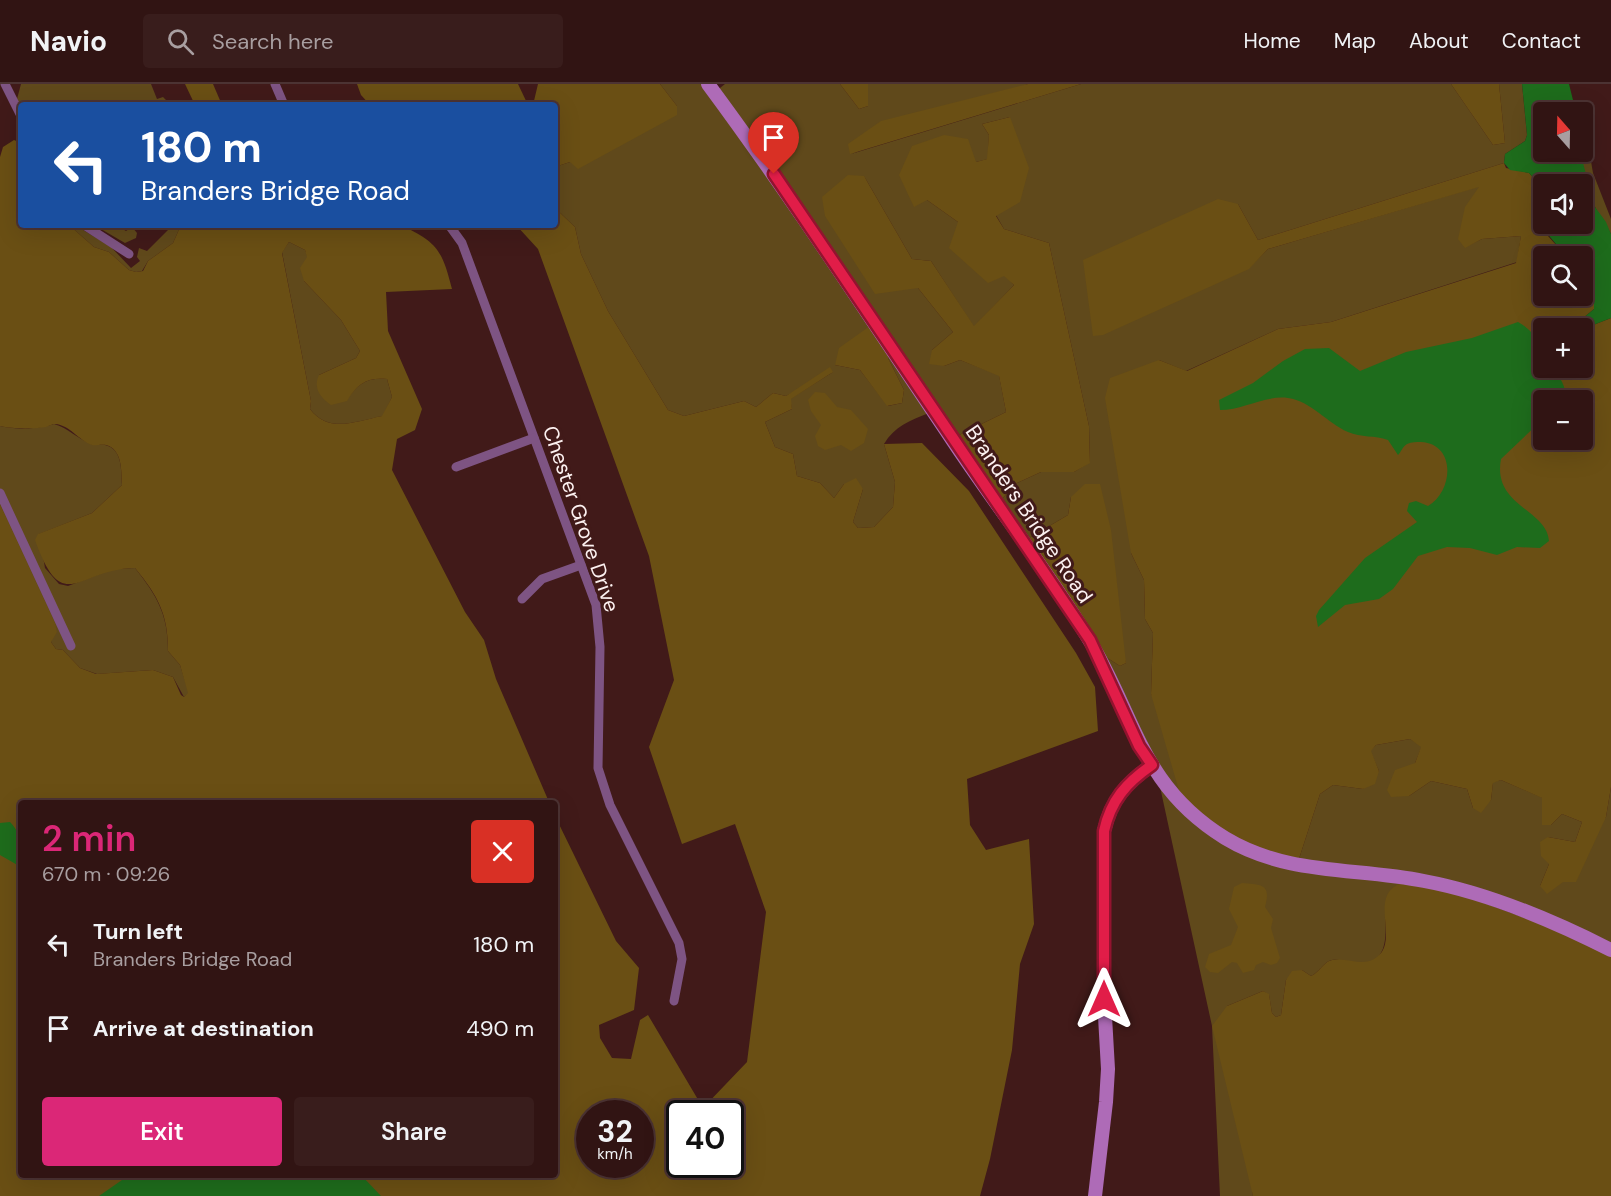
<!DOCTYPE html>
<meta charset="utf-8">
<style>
body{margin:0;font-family:"DM Sans",sans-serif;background:#391d1c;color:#f1f3f6;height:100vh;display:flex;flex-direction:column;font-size:22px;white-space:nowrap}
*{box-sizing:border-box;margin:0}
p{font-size:20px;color:#a89ea0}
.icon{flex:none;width:33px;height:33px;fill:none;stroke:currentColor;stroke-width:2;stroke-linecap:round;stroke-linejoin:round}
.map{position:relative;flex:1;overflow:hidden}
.panel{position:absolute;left:18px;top:716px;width:540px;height:378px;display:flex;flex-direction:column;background:#311413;border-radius:6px;box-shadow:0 6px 24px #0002,0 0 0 2px #4c3333}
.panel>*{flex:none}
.top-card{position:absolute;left:18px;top:18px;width:540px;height:126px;border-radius:6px;box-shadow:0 6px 24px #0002,0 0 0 2px #4c3333;background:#1a4fa0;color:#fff;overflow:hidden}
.needle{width:39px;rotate:340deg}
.controls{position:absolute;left:1533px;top:18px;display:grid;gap:12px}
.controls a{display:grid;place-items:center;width:60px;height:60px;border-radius:6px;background:#311413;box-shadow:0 6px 24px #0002,0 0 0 2px #4c3333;font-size:30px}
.speed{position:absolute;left:576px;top:1016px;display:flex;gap:12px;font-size:30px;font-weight:700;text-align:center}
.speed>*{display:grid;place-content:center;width:78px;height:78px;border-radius:50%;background:#311413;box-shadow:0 6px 24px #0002,0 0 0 2px #4c3333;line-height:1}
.speed small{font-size:15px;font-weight:400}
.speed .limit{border:3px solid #111;border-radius:9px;background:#fff;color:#111}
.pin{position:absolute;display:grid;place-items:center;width:51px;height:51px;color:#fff;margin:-62px -26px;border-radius:50% 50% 50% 0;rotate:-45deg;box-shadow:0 0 6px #0007}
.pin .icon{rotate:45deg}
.me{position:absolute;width:66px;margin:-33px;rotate:0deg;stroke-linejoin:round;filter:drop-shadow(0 0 4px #0008)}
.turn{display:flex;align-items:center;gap:21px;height:126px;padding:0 24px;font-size:27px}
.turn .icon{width:78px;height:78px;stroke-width:2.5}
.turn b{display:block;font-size:42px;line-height:51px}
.round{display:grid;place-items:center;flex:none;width:63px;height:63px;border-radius:6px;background:#391d1c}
.head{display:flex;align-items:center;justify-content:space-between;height:102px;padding:0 24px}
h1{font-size:36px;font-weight:600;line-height:45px;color:#db2777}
.primary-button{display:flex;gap:12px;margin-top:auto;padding:12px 24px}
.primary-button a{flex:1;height:69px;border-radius:6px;background:#db2777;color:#fff;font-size:24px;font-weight:600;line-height:69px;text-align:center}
.primary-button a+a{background:#391d1c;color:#f1f3f6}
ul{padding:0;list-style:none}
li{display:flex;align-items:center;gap:18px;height:84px;padding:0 24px}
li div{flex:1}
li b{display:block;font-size:22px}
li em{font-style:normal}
header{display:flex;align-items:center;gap:36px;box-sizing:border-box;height:84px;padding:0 30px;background:#311413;border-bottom:2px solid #4c3333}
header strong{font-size:28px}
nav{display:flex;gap:33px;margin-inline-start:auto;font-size:21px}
.search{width:420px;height:54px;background:#391d1c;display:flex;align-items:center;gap:15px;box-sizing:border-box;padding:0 21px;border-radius:6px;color:#a89ea0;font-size:22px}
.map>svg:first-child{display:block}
.green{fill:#60491b}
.forest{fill:#6a4f14;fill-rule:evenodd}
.water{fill:#1e6c1c}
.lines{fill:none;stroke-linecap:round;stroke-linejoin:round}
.street{stroke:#7e5483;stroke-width:9}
.secondary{stroke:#ae6bb7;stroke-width:14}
.route-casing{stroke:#92132f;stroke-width:15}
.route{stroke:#e11d48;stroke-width:10}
.labels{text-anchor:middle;stroke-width:6;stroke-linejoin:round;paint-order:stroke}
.street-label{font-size:21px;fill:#fcf1f0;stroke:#411a19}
</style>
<header>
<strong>Navio</strong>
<div class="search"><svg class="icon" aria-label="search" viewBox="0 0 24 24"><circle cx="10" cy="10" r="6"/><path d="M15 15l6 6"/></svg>Search here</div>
<nav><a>Home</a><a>Map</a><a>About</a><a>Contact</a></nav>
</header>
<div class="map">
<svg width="1611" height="1112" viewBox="0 0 1611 1112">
<rect width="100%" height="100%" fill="#411a19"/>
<g class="green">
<polygon points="21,0 151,0 157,15 163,13 166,16 155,21 21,22 17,15"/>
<path d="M 660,0 L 702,0 L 755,73 L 870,242 L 835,281 L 860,286 L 888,322 L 902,319 L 904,306 L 888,274 L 889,268 L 929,329 C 910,336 894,343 884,360 L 895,398 L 893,423 L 874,443 L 858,444 L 853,438 L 863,405 L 844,400 L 834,414 L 820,399 L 797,392 L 793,370 L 775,363 L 765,338 L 792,325 L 790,315 L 833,288 L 786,312 L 773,309 L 756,323 L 744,317 L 684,332 L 668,326 L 608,227 L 581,170 L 575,143 L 555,124 L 555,83 L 570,78 L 677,22 Z"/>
<path d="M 725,0 L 840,0 L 859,25 L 868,22 L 868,0 L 1028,0 L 851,70 L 1081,0 L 1451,0 L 1493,61 L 1505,59 L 1499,0 L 1522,0 L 1527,51 L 1525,57 L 1505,70 L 1504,79 L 1258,156 L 1238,120 L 1248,185 L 1268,165 L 1480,102 L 1465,163 L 1482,155 L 1521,152 L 1517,178 L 1331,238 L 1278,245 L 1186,287 L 1159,276 L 1131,469 L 1144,496 L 1145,535 L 1153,549 L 1151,610 L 1252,769 L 1425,797 L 1385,824 C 1385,843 1391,876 1365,879 C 1354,881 1343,874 1332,876 C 1323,878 1320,888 1311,892 L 1302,886 L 1286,896 L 1281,931 L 1276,933 L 1272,929 L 1269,911 L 1263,907 L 1227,922 L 1253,1112 L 1220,1112 L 1212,942 L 1157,689 L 1098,568 L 1120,582 L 1126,579 L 1071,413 L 1068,431 L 1024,457 L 998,419 L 1017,399 L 1041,388 L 1074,388 L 1090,378 L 1089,342 L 1049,159 L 1004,145 L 996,131 L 1010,33 L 982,40 L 989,51 L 988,75 L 976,78 L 927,116 L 958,138 L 1014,201 L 974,243 L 931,177 L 912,175 L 864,92 L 918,204 L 953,248 L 932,266 L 944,282 L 960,276 L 999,291 L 1006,328 L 953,354 L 715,8 Z"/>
<path d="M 1583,30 L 1593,89 L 1611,135 L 1611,150 C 1606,140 1597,129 1594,120 C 1587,104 1583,85 1580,68 L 1582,68 Z"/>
<polygon points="69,141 75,141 111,163 131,184 140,177 137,173 139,164 147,167 173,141 181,141 173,159 148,177 142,187 136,188 129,186 109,168 94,163"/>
<polygon points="94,141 116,141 126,147 132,143 137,149 136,154 125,159"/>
<path d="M 289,158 L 305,166 L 308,173 L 304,197 L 341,236 L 360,267 L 356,274 L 319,291 L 346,317 C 357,300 367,293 387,295 L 392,313 L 383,332 C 356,337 329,350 310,325 L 311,317 L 282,168 Z"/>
<path d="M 54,340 C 68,344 78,355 91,360 C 95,362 101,360 105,361 C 123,365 121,387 122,401 L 92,429 L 39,450 L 45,484 L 59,500 L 68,502 L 113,485 L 135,484 C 157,512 168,530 168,567 L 180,581 L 189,609 L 184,613 L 173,593 L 153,586 L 97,590 L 80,584 L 63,566 L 56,565 L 51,558 L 52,553 L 0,420 L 0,342 C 14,346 40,345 54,340 Z"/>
<polygon points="1410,655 1422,662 1415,679 1409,712 1431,697 1467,705 1473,724 1491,716 1493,698 1501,696 1543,714 1551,741 1562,730 1582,738 1575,758 1548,753 1549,780 1540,802 1606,733 1611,703 1611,864 1484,810 1297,781 1320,710 1333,701 1363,705 1379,687 1370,667 1376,661"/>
</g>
<g class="forest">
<polygon points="185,0 213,0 222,21 195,21"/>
<polygon points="357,0 518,0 528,21 370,21 361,11"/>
<polygon points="538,0 660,0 677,22 677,31 578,85 570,78 555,83 555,21 533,21"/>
<polygon points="840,0 868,0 868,22 859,25"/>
<polygon points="1028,0 1081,0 850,70 848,60 881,37"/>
<polygon points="1451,0 1499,0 1505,59 1493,61"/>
<polygon points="1010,33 1029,84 1020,118 996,132 1004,145 1049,159 1089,342 1090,379 1074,388 1041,388 1017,399 998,419 953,354 1006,328 999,292 960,276 944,282 929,280 932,266 953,248 918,204 875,210 825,132 822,113 848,91 864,92 912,175 931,177 974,242 1014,201 1004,192 988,199 949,164 958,138 927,116 914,123 899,91 912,62 944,51 968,55 976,78 987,75 989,51 982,40"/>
<path d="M 14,56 L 21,59 L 21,141 L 69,141 L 94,163 L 109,168 L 129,186 L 136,188 L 143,187 L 148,177 L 173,159 L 181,141 L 401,141 C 438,159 442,166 452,205 L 386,208 L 388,247 L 422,325 L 415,346 L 397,355 L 392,386 L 465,528 L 484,556 L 496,595 L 549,718 L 21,718 L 21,1090 L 555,1090 L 555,732 L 616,857 L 639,884 L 634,926 L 599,941 L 600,954 L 612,974 L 631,975 L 640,936 L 648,931 L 703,1024 L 747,978 L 766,828 L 735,740 L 682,760 L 649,663 L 674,596 L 649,472 L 538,165 L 516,141 L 555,141 L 555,124 L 575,143 L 581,170 L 608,227 L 668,326 L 684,332 L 744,317 L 756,323 L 773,309 L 786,312 L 830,283 L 833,288 L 791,315 L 792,325 L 765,338 L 775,363 L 793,370 L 797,392 L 820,399 L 834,414 L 844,400 L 856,394 L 863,405 L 853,438 L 858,444 L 874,443 L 893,423 L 895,398 L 884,360 L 922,359 L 969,407 L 1076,569 L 1095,603 L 1098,647 L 967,695 L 970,741 L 986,766 L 1029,755 L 1034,840 L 1020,880 L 1012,966 L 990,1075 L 980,1112 L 0,1112 L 0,420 L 55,539 L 57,548 L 51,558 L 56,565 L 63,566 L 80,584 L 96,590 L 153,586 L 173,593 L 181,611 L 184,613 L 188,609 L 180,581 L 168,567 C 168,530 158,512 135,484 C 77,485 63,534 35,456 L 38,450 L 92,429 L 122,401 C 121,387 123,366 106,361 C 101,360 96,362 92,361 C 78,356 70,341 55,340 C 52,340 49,342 46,343 C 36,345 10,345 0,342 L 0,73 L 3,63 ZM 289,158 L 305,166 L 307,173 L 300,184 L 304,197 L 341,236 L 360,267 L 356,274 L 319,291 C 313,304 320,313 331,321 L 347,317 C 357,300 367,293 387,295 L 392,313 L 382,332 C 356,337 329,350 310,325 L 311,317 L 282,169 ZM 590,1029 L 640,1029 L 640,1080 L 590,1080 ZM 680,1029 L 730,1029 L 730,1080 L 680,1080 Z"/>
<path d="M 1504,79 L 1506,84 L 1529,89 L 1539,100 L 1544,140 L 1548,140 L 1548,152 L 1566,172 L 1544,172 L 1544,212 L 1582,212 L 1583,204 L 1594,216 L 1594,225 L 1571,244 L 1544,244 L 1544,284 L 1582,284 L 1583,245 L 1611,234 L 1611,703 L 1606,733 L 1576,798 L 1563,798 L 1547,810 L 1540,802 L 1549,780 L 1541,772 L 1540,758 L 1548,753 L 1575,758 L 1582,738 L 1562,730 L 1551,741 L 1542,741 L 1542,714 L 1501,696 L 1493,699 L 1491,716 L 1481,729 L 1473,724 L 1467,705 L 1431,697 L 1409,712 L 1391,713 L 1387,706 L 1395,686 L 1415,679 L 1421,663 L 1410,655 L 1376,661 L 1371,667 L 1379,687 L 1375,700 L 1363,705 L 1333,701 L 1320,710 L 1297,781 L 1266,773 L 1182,717 L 1151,610 L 1153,549 L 1145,535 L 1144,496 L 1131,469 L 1105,314 L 1110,294 L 1159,276 L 1187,287 L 1278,245 L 1331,238 L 1516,179 L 1521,152 L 1482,155 L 1465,164 L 1458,155 L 1465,123 L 1479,103 L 1268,165 L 1249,185 L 1103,251 L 1093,252 L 1083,176 L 1218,115 L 1238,120 L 1258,156 ZM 1544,316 L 1582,316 L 1582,356 L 1544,356 Z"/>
<polygon points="870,242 889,268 888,274 904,306 902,319 887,322 860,286 835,281 839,264"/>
<polygon points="815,308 825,309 837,323 851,326 868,345 864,359 851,367 841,361 825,366 818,362 815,352 821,341 811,327 808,316"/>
<polygon points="1085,400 1100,400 1111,446 1126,579 1120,582 1098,568 1024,457 1068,431 1071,413"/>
<path d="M 1425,797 L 1611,866 L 1611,1112 L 1253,1112 L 1212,942 L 1227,922 L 1263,907 L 1269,910 L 1272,929 L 1276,933 L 1281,931 L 1286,896 L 1292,887 L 1302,886 L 1311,892 C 1320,888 1323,878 1332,876 C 1349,873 1363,884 1377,873 C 1399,856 1370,815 1397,801 C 1404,797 1417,798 1425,797 Z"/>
<path d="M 1242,799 C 1263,801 1271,800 1265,823 L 1273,835 L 1271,844 L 1280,874 L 1277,879 L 1271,881 L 1263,878 L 1256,881 L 1254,886 L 1243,889 L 1237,879 L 1232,878 L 1218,889 L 1210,888 L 1205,883 L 1209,870 L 1231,861 L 1238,843 L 1229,825 L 1234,803 Z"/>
</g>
<g class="water">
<polygon points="1522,0 1569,0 1576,28 1544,28 1544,68 1580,68 1595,123 1606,138 1611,150 1611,234 1583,245 1571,244 1594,225 1594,216 1583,204 1582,172 1566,172 1545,147 1548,140 1582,140 1582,100 1544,100 1543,123 1539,117 1539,100 1529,89 1510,86 1504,79 1505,70 1525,57 1527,51"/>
<path d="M 1518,238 C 1536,248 1544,264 1544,284 L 1554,284 C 1560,294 1567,304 1566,316 L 1544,316 L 1543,335 L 1501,375 C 1492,422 1547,425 1549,457 L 1540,464 L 1517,463 L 1497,471 L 1470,464 L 1447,463 L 1418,472 L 1393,505 L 1379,515 L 1345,521 L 1318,543 L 1316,532 L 1319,526 L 1365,474 L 1417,438 L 1407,427 L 1409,419 L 1416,417 L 1428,422 C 1453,408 1457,360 1421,358 C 1416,358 1412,358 1407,360 C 1402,363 1402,367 1398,371 L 1388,356 C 1375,351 1361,354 1348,348 C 1327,339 1311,317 1288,314 C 1265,311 1243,326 1220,326 L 1219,316 L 1253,299 L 1283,277 L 1305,265 L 1329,264 L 1360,287 L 1406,268 L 1472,254 Z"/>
<path d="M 10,738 C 23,751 21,765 21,783 L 0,771 L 0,739 Z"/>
<polygon points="146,1091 361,1091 381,1112 99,1112 122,1096"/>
</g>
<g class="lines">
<g class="street">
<polyline points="5,0 21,32"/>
<polyline points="275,0 284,21"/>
<polyline points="84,141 129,170"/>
<polyline points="449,141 462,159 596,521 600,563 598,684 610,721 679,859 682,875 674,917"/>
<polyline points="456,383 534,354"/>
<polyline points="0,409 71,562"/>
<polyline points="522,515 542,495 581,481"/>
</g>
<g class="secondary">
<path d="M 708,0 C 794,116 872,237 953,357 C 997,423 1047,486 1088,554 C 1136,631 1139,701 1225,754 C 1288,792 1355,783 1424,797 C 1489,809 1552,836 1611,866"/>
<path d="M 1095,1112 L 1106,1018 L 1108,985 L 1104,915 L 1104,747 C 1111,716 1126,699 1152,681"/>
</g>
</g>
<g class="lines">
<g class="route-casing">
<path id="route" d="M 774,90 L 1090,556 L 1139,662 L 1152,681 C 1126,699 1111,716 1104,747 L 1104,915"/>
</g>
<use href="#route" class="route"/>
</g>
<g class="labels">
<g class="street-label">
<text transform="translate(1029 430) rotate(56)" y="7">Branders Bridge Road</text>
<text transform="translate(581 435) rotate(71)" y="7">Chester Grove Drive</text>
</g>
</g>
</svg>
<div class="controls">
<a><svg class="needle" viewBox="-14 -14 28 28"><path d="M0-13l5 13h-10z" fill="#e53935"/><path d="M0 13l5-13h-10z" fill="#a89ea0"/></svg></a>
<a><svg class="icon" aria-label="sound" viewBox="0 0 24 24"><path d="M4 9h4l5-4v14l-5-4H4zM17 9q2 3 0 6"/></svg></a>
<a><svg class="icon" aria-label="search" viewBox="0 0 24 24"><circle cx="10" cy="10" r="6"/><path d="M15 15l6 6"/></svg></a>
<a>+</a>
<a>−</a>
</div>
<div class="speed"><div>32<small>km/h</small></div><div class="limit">40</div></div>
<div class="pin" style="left:774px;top:90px;background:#d93025"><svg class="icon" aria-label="arrive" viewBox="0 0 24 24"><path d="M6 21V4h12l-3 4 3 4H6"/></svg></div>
<svg class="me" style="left:1104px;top:915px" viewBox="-20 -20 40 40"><path d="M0-17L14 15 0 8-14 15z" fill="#e11d48" stroke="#fff" stroke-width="4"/></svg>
<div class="top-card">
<div class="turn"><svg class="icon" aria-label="left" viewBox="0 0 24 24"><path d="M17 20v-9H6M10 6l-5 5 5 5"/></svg><div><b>180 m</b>Branders Bridge Road</div></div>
</div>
<section class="panel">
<div class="head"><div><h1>2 min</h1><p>670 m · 09:26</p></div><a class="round" style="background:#d93025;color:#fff"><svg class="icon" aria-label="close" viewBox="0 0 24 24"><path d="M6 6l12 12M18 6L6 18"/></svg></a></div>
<ul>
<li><svg class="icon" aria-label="left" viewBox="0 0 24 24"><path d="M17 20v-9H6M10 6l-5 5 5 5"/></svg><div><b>Turn left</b><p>Branders Bridge Road</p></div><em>180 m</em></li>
<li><svg class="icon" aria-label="arrive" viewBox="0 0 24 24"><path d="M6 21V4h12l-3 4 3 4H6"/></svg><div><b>Arrive at destination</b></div><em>490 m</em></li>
</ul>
<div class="primary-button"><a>Exit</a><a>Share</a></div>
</section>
</div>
